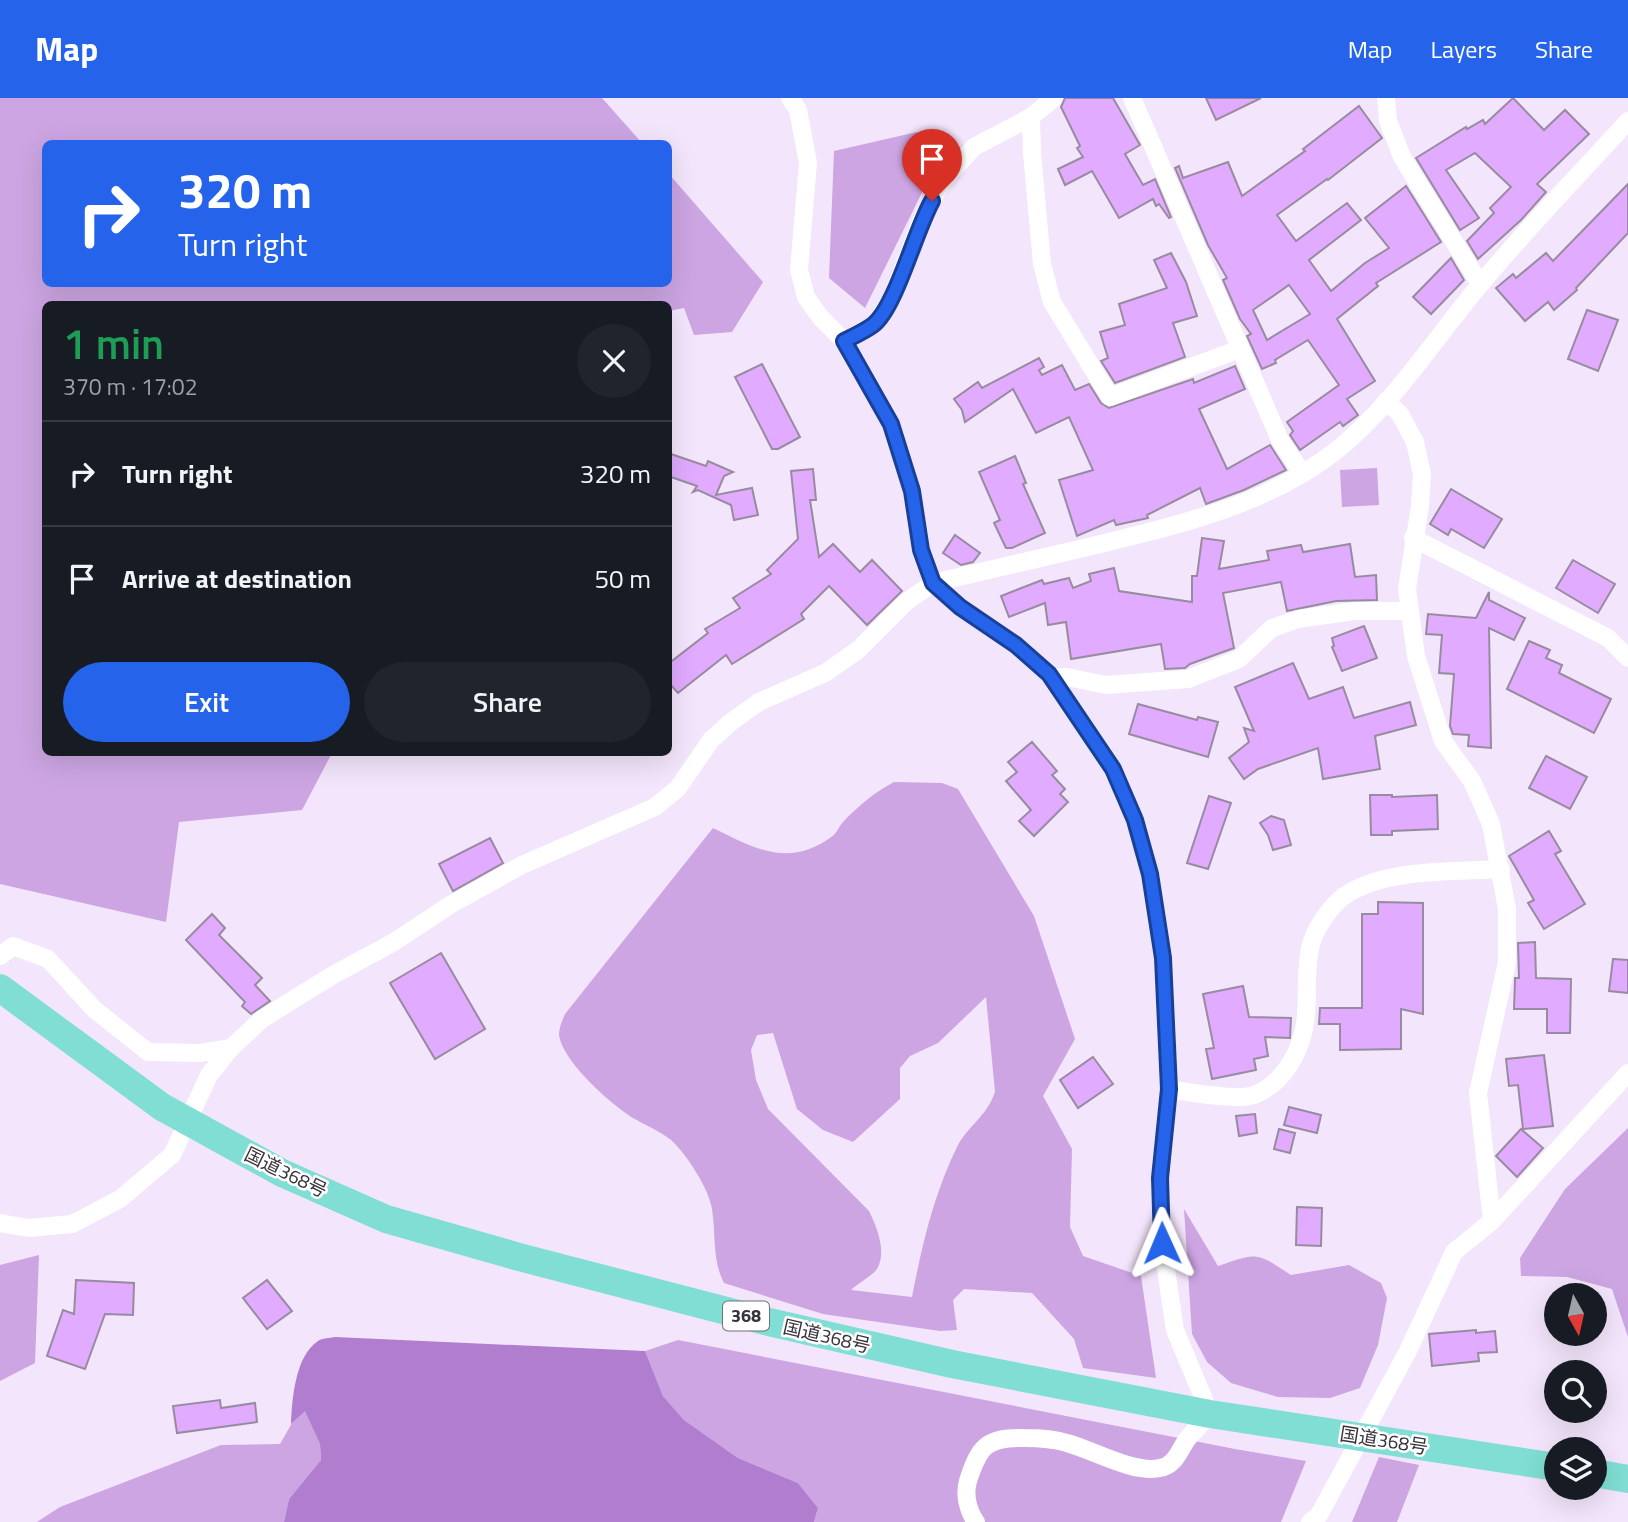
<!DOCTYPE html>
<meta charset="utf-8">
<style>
body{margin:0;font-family:"Titillium Web","Noto Sans JP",sans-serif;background:#20242c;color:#f1f3f6;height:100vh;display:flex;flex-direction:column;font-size:26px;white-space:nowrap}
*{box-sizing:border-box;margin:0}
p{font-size:23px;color:#9ea1a6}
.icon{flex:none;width:38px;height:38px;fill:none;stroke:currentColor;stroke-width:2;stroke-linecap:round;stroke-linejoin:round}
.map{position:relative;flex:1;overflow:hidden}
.drawer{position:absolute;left:42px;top:203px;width:630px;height:455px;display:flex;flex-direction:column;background:#171b24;border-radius:10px;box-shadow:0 7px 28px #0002}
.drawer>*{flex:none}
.guide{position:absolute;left:42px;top:42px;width:630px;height:147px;border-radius:10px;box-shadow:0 7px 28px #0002;background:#2563eb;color:#fff;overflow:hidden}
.needle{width:46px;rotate:172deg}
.tools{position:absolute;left:1544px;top:1185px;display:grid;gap:14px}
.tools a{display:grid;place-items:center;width:63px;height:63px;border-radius:50%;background:#171b24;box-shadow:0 7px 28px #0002;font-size:35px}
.pin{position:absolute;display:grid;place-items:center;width:60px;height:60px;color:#fff;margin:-72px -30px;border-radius:50% 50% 50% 0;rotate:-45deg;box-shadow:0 0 7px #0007}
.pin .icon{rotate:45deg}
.me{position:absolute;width:77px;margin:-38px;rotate:359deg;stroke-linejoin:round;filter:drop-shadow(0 0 5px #0008)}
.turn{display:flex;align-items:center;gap:24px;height:147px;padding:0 21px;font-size:32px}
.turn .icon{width:91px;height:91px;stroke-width:2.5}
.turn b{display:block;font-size:49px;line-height:60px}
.round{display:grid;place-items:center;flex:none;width:74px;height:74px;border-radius:37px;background:#20242c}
.head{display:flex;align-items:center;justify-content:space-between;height:119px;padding:0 21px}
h1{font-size:42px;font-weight:600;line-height:52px;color:#1e9e55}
.action{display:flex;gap:14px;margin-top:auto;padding:14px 21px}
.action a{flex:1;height:80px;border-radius:42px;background:#2563eb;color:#fff;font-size:28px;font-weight:600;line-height:80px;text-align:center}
.action a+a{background:#20242c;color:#f1f3f6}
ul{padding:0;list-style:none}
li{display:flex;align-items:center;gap:21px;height:105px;padding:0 21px;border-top:2px solid #363941}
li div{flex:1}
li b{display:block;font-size:26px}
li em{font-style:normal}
header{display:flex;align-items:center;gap:42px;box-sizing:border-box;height:98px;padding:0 35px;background:#2563eb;color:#fff}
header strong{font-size:33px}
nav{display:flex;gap:38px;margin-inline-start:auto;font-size:24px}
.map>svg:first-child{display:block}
.green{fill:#cca5e2;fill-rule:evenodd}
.water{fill:#b17dce}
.building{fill:#e1abff;stroke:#988ba0;stroke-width:2;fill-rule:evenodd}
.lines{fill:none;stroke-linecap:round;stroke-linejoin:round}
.minor{stroke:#fff;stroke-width:18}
.trunk{stroke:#80ded4;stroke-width:28}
.route-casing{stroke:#184099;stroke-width:18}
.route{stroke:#2563eb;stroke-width:12}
.labels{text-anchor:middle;stroke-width:5;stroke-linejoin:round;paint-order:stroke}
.shield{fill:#fff;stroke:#747076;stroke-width:2}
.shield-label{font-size:18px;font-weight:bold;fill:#39333c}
.street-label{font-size:19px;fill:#39333c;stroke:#fff}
</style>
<header>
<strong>Map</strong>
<nav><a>Map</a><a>Layers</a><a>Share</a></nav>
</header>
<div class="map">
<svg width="1628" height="1424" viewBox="0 0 1628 1424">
<rect width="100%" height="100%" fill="#f3e5fb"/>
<g class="green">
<polygon points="0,0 602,0 642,45 46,46 46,186 668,186 669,76 763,184 732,234 694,237 684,210 669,213 668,206 46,206 46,654 332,655 302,712 179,724 166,824 0,786"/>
<polygon points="917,34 940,58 865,210 829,180 834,53"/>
<polygon points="1377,370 1379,407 1342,409 1340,372"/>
<path d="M 894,684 L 942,685 L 958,691 L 1034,818 L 1075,941 L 1043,998 L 1072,1051 L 1070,1129 L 1083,1158 L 1141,1178 L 1156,1280 L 1083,1270 L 1074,1241 L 1032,1195 L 964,1191 L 953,1202 L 957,1232 L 940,1233 L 823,1216 L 724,1185 C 712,1162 716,1136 712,1111 C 709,1091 686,1055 671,1042 C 660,1033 645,1027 633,1020 C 611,1006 563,964 559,937 C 559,930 562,923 565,916 L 713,730 C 756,751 790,771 834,737 C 838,733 839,728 843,724 C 858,708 875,694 894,684 ZM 986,899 L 995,994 C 987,1018 969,1027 958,1047 C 934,1095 922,1147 912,1199 L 851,1192 C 858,1185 871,1179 877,1171 C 887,1154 877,1129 869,1113 L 768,1011 L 756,982 L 751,952 L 757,937 L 773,935 L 797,1011 L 823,1032 L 853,1044 L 900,1001 L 900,970 L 910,958 L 938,945 Z"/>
<polygon points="1628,1030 1628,1239 1612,1191 1567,1179 1521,1178 1520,1160 1565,1091"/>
<path d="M 1184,1111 L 1218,1168 C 1258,1154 1256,1154 1291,1177 L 1349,1167 L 1381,1185 L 1387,1200 L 1378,1247 L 1360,1290 L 1330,1300 L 1278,1299 L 1231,1285 L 1207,1264 L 1192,1236 Z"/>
<polygon points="39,1157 35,1265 0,1283 0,1167"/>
<polygon points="678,1242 1235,1351 1306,1363 1281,1424 814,1424 818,1410 798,1385 738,1360 684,1322 663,1298 645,1253"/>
<polygon points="305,1312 320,1346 321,1362 289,1401 284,1424 37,1424 60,1409 221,1347 280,1346 292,1325"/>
<polygon points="1379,1359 1419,1367 1397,1424 1352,1424"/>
</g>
<path class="water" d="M 335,1239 L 645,1253 L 663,1298 L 684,1322 L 738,1360 L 798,1385 L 818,1410 L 814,1424 L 284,1424 L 289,1401 L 321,1362 L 320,1346 L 305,1313 L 291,1326 C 292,1302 295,1258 318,1243 C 322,1240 330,1240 335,1239 Z"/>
<g class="building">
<polygon points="1065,0 1113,0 1140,47 1125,56 1143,87 1155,81 1171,119 1169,120 1159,106 1156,108 1153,101 1119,120 1092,73 1065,87 1058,71 1083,59 1077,50 1080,48 1061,9"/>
<polygon points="1206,0 1261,0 1216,22"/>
<polygon points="1513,0 1544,32 1565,12 1589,36 1537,86 1546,94 1521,122 1478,161 1467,143 1494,115 1490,110 1511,89 1475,55 1446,72 1479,120 1460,132 1416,60 1466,29 1467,31 1483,22 1485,26"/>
<path d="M 1359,8 L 1382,40 L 1328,82 L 1327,81 L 1277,117 L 1296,143 L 1347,105 L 1361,122 L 1309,162 L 1331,193 L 1365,165 L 1389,150 L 1365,120 L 1406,88 L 1441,144 L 1376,185 L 1378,188 L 1337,221 L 1375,283 L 1347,301 L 1358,317 L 1343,328 L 1340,324 L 1300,352 L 1290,337 L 1293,333 L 1287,324 L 1339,287 L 1308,242 L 1275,262 L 1276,265 L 1262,271 L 1247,238 L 1251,236 L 1240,221 L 1223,182 L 1227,180 L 1208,147 L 1175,70 L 1179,68 L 1183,80 L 1228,64 L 1242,98 L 1305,53 L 1303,51 ZM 1289,187 L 1310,216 L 1267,242 L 1253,212 Z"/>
<polygon points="1628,86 1628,135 1576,190 1577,192 1554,212 1548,204 1525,223 1496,190 1513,176 1516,180 1546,155 1553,163"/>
<polygon points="1171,155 1186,184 1197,218 1173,225 1185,259 1115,285 1101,263 1108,260 1100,234 1125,227 1119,206 1167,190 1154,162"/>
<polygon points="1451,160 1464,182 1431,216 1413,199"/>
<polygon points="1587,212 1618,222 1598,273 1568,261"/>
<polygon points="1039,260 1044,269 1039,272 1042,277 1062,267 1075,292 1089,286 1101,305 1109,310 1193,281 1194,285 1235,268 1245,291 1199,311 1227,371 1270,347 1286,372 1244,392 1206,406 1200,390 1147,417 1148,420 1116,427 1114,422 1077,438 1059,382 1093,372 1069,319 1036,335 1013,291 965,324 962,312 954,301 978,284 982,290"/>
<polygon points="762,266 800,339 778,351 772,351 735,279"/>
<polygon points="668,355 706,368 708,363 733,374 724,378 716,397 752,390 758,417 734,422 731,407 698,392 693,394 697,388 668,378"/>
<polygon points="1015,358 1026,385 1023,386 1045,435 1012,450 1006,450 994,425 1000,422 979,374"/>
<polygon points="813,371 816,402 810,402 819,459 833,446 860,474 872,462 902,493 867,527 829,488 801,516 804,521 732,566 726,557 678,595 668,584 668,566 708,535 705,531 740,510 733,500 771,476 767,472 798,441 791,373"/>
<polygon points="1451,391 1502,421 1484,450 1451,431 1448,437 1430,426"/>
<polygon points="955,437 980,455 973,464 961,467 943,455"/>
<polygon points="1202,440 1224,443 1219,471 1269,462 1267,453 1301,447 1303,454 1350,446 1355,479 1376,477 1377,502 1336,503 1287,513 1281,484 1223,495 1234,550 1190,566 1185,570 1165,571 1161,546 1071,561 1066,524 1048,527 1045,505 1009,519 1001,498 1042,482 1044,486 1069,480 1073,490 1091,483 1089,476 1114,470 1119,493 1192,504 1192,478 1197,478"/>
<polygon points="1573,462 1615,486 1598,515 1556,490"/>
<polygon points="1489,494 1489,502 1525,520 1514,542 1489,530 1491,650 1468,648 1469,637 1453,636 1450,628 1454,576 1439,575 1442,537 1426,536 1428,516 1476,520"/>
<polygon points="1364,528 1377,560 1342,573 1332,549 1334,548 1332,540"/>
<polygon points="1529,543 1550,552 1546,560 1562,567 1559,575 1611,601 1594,635 1507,591"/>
<polygon points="1293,565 1309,601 1343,589 1354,620 1410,604 1416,627 1375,638 1380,671 1323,681 1318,650 1258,671 1244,681 1229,660 1249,644 1244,630 1254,633 1235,589"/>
<polygon points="1138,606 1197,622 1198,619 1218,624 1208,659 1129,636"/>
<polygon points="1032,644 1057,673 1052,677 1065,691 1060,696 1068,704 1034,738 1019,723 1031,712 1006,683 1017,674 1008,664"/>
<polygon points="1546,658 1587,679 1570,711 1529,690"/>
<polygon points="1370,697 1392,697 1392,699 1437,697 1438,731 1392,733 1392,737 1371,737"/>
<polygon points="1209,698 1231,705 1208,771 1187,765"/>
<polygon points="1271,718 1284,722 1291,747 1273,752 1268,737 1260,725"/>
<polygon points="1549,733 1561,753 1555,756 1585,806 1544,831 1528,805 1534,802 1509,758"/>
<polygon points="490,740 503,765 453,793 439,766"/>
<polygon points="1378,804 1423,805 1423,916 1401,911 1401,951 1340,952 1340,926 1319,926 1320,910 1362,910 1362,816 1378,816"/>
<polygon points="212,816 225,830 219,837 262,880 255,887 270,903 251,916 242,908 245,904 186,842"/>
<polygon points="1535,844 1536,880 1571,881 1570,935 1547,935 1547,911 1514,911 1515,883 1515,880 1519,880 1518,845"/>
<polygon points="441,855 485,931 435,961 390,885"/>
<polygon points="1613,861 1628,862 1628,895 1609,893"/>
<polygon points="1243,888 1249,919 1291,920 1290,940 1265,939 1268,958 1254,961 1256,972 1212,981 1206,951 1214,950 1203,896"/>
<polygon points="1544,957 1553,1028 1523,1031 1518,987 1509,988 1506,961"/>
<polygon points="1093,959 1113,986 1078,1010 1060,982"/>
<polygon points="1289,1009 1321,1017 1317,1035 1284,1027"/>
<polygon points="1255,1016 1257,1035 1239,1038 1236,1018"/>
<polygon points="1279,1031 1295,1035 1290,1055 1274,1051"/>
<polygon points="1521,1031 1543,1050 1517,1079 1496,1058"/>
<polygon points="1297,1109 1322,1110 1321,1148 1296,1147"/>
<polygon points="76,1182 134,1185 133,1217 105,1216 85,1271 47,1258 63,1212 74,1216"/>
<polygon points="267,1182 292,1213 267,1231 243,1200"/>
<polygon points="1476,1232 1476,1235 1495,1233 1497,1254 1478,1255 1479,1263 1432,1268 1429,1236"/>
<polygon points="220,1302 221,1310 255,1305 257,1324 177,1335 173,1308"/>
</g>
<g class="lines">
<g class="minor">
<path d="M 790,0 L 798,12 L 808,65 L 799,172 L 806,199 L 821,220 L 844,243 L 891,325 L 912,393 L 921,452 L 933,485 L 960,509 L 1016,547 L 1049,576 L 1113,671 L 1135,722 L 1150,776 L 1163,860 L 1169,991 L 1160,1080 L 1162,1145 L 1175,1232 L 1210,1316 C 1203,1324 1195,1332 1188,1340 C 1179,1352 1176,1367 1160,1370 C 1134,1376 1093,1352 1067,1345 C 1054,1341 1038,1340 1024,1340 C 986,1339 979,1349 968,1383 C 964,1397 968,1413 976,1424"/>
<polyline points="1132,0 1280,342 1302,375"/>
<polyline points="1386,0 1388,23 1402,59 1480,186"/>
<polyline points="1031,19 1032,55 1042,166 1052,204 1110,299 1240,251"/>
<polyline points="844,243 875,226 892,200 921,123 943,83 974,49 1031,19 1054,0"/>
<polyline points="1386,303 1400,316 1415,344 1422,376 1420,408 1407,491 1416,558 1443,643 1472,683 1491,726 1507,811 1507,864 1478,995 1492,1123"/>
<polyline points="1413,440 1608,540 1628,560"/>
<polyline points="1052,580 1067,579 1106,587 1188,581 1239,561 1272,530 1298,521 1355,513 1409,513"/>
<polyline points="0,858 13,848 48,861 95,912 148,954 200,955 231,950"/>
<path d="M 1169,991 C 1188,994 1237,1003 1254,997 C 1283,986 1300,955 1305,926 C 1309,900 1304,872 1311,846 C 1316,829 1330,809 1344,798 C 1385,770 1453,774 1501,771"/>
<path d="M 0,1125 L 29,1130 L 72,1126 L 120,1101 L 172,1057 L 209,977 L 231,950 L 262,921 L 333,877 L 394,844 L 450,807 L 522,767 L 655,709 L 678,690 L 711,642 L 731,624 L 759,604 L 825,575 L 858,552 L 906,504 L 933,485 C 986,473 1039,460 1092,448 C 1175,428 1264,408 1333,355 C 1391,310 1432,244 1479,188 C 1526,131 1578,78 1628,23"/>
<polyline points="1310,1424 1319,1417 1408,1253 1454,1154 1492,1123 1628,975"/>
</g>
<g class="trunk">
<polyline points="0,890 162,1009 282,1075 386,1121 519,1159 769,1224 952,1266 1210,1316 1556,1369"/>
<polyline points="1594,1375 1628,1381"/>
</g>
</g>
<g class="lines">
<g class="route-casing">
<path id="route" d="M 932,103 C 915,133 896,209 873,227 C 865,233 854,238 844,243 L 891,326 L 912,393 L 921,452 L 933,485 L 960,509 L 1016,547 L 1049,576 L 1113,671 L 1135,722 L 1150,776 L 1163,860 L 1169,991 L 1160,1080 L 1162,1145"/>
</g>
<use href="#route" class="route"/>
</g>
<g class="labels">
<rect class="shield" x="723" y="1203.5" width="46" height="29" rx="5"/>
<g class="shield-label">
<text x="746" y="1224">368</text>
</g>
<g class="street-label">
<text transform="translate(286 1074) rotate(26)" y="7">国道368号</text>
<text transform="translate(827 1238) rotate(13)" y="7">国道368号</text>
<text transform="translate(1384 1342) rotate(9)" y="7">国道368号</text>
</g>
</g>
</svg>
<div class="tools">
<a><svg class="needle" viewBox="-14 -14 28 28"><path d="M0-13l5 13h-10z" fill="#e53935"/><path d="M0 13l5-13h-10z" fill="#9ea1a6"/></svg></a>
<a><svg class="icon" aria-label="search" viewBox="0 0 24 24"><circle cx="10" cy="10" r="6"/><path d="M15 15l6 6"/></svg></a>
<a><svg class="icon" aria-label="layers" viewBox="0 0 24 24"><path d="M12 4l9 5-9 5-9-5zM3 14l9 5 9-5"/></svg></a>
</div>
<div class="pin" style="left:932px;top:103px;background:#d93025"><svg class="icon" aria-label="arrive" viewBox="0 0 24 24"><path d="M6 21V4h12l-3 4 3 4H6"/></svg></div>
<svg class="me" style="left:1162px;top:1145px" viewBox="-20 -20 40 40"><path d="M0-17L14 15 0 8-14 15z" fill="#2563eb" stroke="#fff" stroke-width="4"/></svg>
<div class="guide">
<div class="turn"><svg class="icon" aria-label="right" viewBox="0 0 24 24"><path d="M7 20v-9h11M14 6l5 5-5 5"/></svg><div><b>320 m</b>Turn right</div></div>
</div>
<section class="drawer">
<div class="head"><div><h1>1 min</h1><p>370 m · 17:02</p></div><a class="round"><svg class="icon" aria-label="close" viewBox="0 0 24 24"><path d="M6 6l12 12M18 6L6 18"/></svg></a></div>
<ul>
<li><svg class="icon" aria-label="right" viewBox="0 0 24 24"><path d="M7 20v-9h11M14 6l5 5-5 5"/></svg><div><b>Turn right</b></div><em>320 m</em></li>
<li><svg class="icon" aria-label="arrive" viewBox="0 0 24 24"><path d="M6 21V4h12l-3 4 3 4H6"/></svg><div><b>Arrive at destination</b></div><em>50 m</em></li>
</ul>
<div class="action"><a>Exit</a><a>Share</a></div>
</section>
</div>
